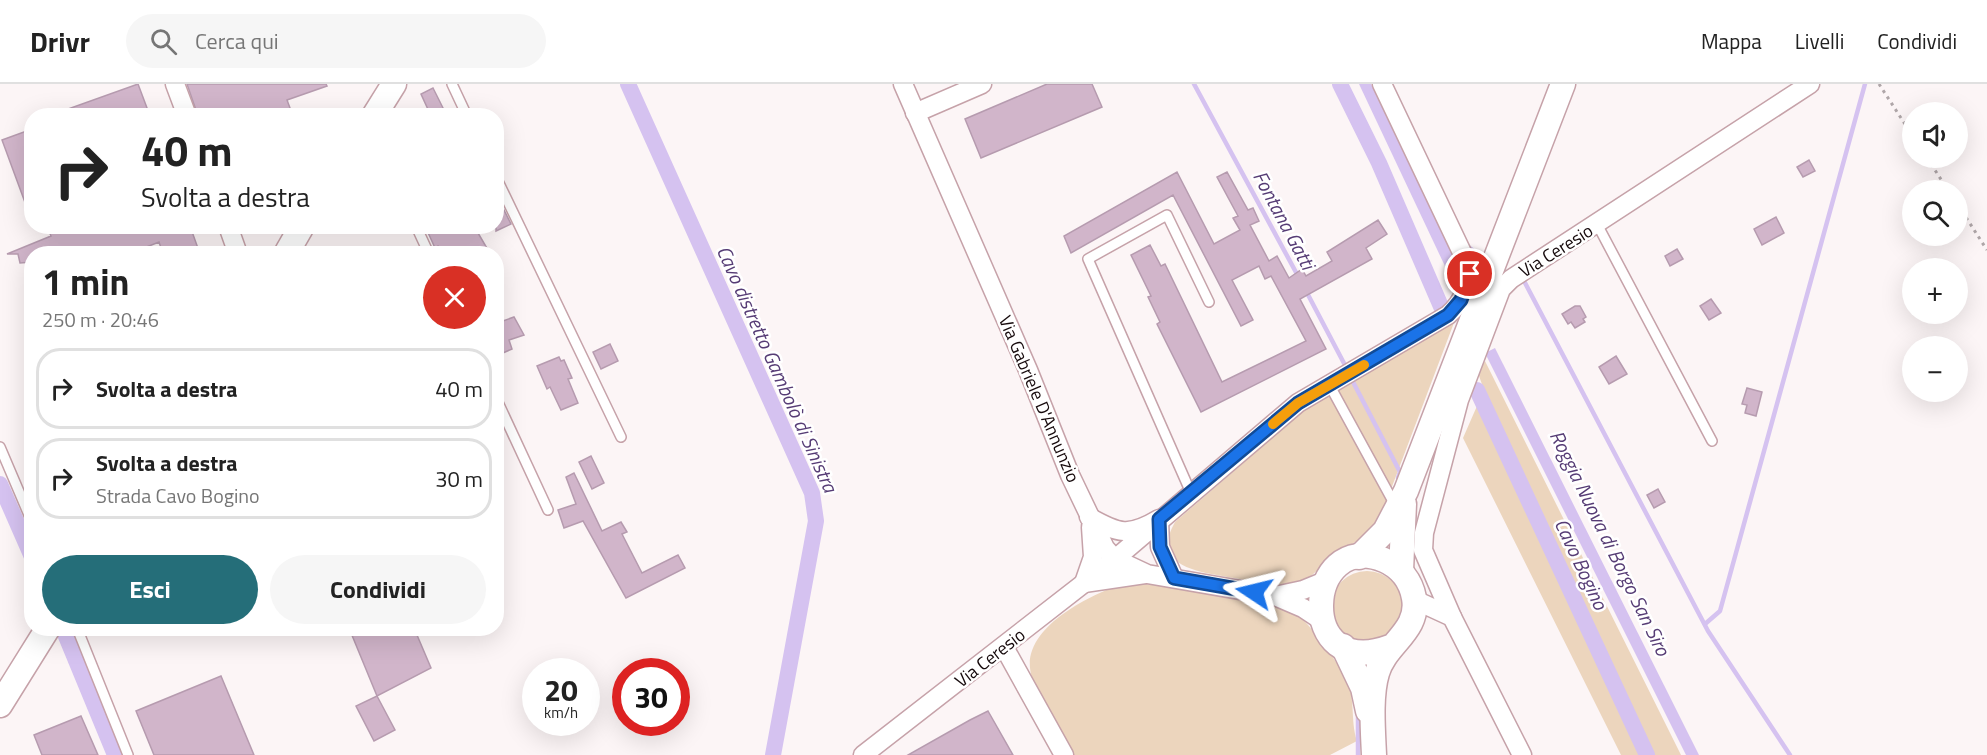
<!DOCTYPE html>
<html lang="it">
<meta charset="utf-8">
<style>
body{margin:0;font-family:"Titillium Web",sans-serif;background:#f6f6f6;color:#222;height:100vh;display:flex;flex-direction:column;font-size:22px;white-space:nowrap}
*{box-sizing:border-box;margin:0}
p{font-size:20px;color:#767676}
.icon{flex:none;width:33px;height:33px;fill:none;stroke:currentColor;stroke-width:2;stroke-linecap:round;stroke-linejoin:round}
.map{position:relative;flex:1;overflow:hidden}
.drawer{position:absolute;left:24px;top:162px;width:480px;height:390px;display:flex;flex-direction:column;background:#fff;border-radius:24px;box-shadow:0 6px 24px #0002}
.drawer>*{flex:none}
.banner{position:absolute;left:24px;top:24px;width:480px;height:126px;border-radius:24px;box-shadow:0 6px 24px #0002;background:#fff;color:#222;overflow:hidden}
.buttons{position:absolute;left:1902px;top:18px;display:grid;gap:12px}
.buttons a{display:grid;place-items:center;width:66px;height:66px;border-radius:50%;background:#fff;box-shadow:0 6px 24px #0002;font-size:30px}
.speed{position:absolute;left:522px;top:574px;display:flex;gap:12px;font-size:30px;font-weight:700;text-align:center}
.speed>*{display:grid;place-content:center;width:78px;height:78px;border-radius:50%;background:#fff;box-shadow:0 6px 24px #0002;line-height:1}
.speed small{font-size:15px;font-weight:400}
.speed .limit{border:9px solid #d22;background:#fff;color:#111}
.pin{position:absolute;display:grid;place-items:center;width:51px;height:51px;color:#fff;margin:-26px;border:3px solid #fff;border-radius:50%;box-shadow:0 2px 6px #0007}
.me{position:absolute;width:66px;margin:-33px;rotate:280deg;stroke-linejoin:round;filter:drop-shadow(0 0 4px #0008)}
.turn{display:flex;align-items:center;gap:21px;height:126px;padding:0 18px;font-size:27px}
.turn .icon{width:78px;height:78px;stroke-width:2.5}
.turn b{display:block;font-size:42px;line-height:51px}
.round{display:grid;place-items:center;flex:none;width:63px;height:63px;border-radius:32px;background:#f6f6f6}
.head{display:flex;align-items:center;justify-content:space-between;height:102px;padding:0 18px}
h1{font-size:36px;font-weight:700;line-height:45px}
.primary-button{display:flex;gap:12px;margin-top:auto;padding:12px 18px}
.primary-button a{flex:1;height:69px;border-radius:36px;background:#256e79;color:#fff;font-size:24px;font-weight:700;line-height:69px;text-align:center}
.primary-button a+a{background:#f6f6f6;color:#222}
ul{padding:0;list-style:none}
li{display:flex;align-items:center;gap:18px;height:81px;margin:0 12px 9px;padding:0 6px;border:3px solid #e0e0e0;border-radius:24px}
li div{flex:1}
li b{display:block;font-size:22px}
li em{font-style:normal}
header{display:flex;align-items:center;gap:36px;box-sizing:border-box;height:84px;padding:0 30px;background:#fff;border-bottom:2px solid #e0e0e0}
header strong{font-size:28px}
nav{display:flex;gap:33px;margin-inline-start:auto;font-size:21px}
.search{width:420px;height:54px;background:#f6f6f6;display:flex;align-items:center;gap:15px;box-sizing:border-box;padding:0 21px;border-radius:33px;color:#767676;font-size:22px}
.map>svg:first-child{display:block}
.green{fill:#ecd5bd}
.water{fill:#d5c2f0}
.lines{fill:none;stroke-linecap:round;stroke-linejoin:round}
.stream{stroke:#d5c2f0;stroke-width:4.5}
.canal{stroke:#d5c2f0;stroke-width:16}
.building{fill:#d1b5ca;stroke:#b69baf;stroke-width:1.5}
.service-casing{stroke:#c6a2a9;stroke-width:12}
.minor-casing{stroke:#c6a2a9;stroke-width:21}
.secondary-casing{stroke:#c6a2a9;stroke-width:27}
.path{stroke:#afa6a8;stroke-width:3;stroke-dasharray:3 4.5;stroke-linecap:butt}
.service{stroke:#fff;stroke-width:9}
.minor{stroke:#fff;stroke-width:18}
.secondary{stroke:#fff;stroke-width:24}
.route-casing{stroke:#114b97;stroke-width:15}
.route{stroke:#1a73e8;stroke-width:10}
.slow{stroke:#f59e0b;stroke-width:10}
.labels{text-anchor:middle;stroke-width:5;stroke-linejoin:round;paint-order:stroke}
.street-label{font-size:18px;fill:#15090b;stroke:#fff}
.water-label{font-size:20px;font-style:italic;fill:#563c75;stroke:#fff}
</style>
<header>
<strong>Drivr</strong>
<div class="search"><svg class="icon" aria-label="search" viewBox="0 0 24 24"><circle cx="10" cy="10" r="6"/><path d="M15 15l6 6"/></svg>Cerca qui</div>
<nav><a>Mappa</a><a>Livelli</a><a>Condividi</a></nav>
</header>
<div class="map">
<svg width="1987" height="671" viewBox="0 0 1987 671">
<rect width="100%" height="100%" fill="#fcf5f6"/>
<g class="green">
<path d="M 1455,236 L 1382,429 L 1366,451 L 1335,471 L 1304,498 L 1289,502 C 1271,502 1252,497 1234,494 C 1202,488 1149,484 1175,438 L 1306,325 L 1336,307 L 1338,300 Z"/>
<polygon points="1485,277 1681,671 1621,671 1463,354 1484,306 1478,289"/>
<circle cx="1367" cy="523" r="36"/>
<path d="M 1124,499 C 1154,499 1273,512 1295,528 C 1311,541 1336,576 1346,594 C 1356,614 1350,636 1357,657 L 1330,671 L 1074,671 C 1062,649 1032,609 1030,584 C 1026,542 1090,511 1124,499 Z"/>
</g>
<g class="water">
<polygon points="1359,0 1371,0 1462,191 1452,197"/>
<polygon points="1495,264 1699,671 1686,671 1485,269"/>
</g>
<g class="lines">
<g class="stream">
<polyline points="1194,0 1298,192"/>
<polyline points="1467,162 1479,171"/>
<polyline points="1523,195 1708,547 1790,671"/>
<polyline points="1305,205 1347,285"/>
<polyline points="1352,296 1400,388 1398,394"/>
<polyline points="1705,540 1720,527 1865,0"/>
<polyline points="1358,626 1358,671"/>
</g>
<g class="canal">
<polyline points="628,0 812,409 816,437 773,671"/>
<polyline points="1340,0 1379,79 1443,227"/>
<polyline points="1477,306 1647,671"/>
<polyline points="0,400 32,473"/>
<polyline points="65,550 115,671"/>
</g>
</g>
<g class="building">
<polygon points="138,0 150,32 54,32 54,30"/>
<polygon points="187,0 326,0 327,2 287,16 293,32 198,32"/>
<polygon points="1047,0 1092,0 1102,23 981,74 965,35"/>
<polygon points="433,4 447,32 431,32 421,10"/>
<polygon points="32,45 32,132 30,132 2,56"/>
<polygon points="1809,76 1815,87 1803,93 1797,83"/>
<polygon points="1177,88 1214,160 1240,146 1233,134 1238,132 1217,93 1227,88 1248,126 1253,124 1259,137 1250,141 1269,177 1277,172 1289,194 1302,185 1306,192 1332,177 1327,168 1378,136 1387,150 1366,164 1372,175 1300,215 1326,265 1201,328 1157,240 1160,238 1148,213 1151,212 1131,171 1150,161 1161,182 1165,180 1222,298 1306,257 1271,192 1265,195 1259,182 1232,196 1253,236 1241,242 1173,111 1071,169 1064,152"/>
<polygon points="496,110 511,140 496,147"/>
<polygon points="1776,133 1784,149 1762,161 1754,145"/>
<polygon points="47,142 190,142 200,170 163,170 159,158 129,170 91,170 90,166 81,170 32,170 32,178 20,179 18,170 7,170 51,152"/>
<polygon points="425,142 474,142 488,166 480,170 442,170 438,162 435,164"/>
<polygon points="1677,165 1683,175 1670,182 1665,172"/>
<polygon points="1711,215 1721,229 1709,236 1700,222"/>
<polygon points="1575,222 1580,222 1586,233 1583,235 1585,238 1575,244 1571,238 1568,240 1562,230"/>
<polygon points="496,230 500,238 514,233 524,251 509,256 512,265 496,272"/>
<polygon points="610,260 618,277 601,285 593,268"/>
<polygon points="1616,272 1627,290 1609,300 1599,283"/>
<polygon points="559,273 561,277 564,276 572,294 568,295 578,319 561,326 550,303 547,305 537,282"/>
<polygon points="1747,304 1762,308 1756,332 1745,329 1747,321 1742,320"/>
<polygon points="591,372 604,399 592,405 579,378"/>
<polygon points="574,389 602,447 621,438 627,448 622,450 642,489 678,471 685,484 626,514 583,437 564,444 558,426 576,420 566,393"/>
<polygon points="1658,405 1665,418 1654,424 1647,411"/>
<polygon points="349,544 414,544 431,584 377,612"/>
<polygon points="221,592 254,671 154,671 136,627"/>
<polygon points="377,612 395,646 374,657 356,622"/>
<polygon points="988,627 1013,671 908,671 970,636"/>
<polygon points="81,632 98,671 42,671 34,651"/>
</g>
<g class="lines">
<g class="service-casing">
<g id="service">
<polyline points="452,0 467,32"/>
<polyline points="496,93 621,353"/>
<polyline points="1597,140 1712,357"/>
<polyline points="416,142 429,170"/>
<polyline points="1330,302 1395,421"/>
<polyline points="496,314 548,426"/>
<polyline points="0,363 32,438"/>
<polyline points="1191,409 1088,175 1167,131 1209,218"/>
<polyline points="77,544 128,671"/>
</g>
</g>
<g class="minor-casing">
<g id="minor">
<polyline points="175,0 187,32"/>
<polyline points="903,0 1028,286 1070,391 1105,464 1115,475 1147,490 1275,512 1303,524 1321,536"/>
<polyline points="915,29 982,0"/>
<polyline points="228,142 238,170"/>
<path d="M 1089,433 C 1119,450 1129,453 1159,435 L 1160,463 L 1174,494"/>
<polyline points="1091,443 1093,473 1084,499 1145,490"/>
<polyline points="1275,512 1303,506 1325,497"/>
<polyline points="1415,516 1452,533 1522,671"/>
<polyline points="1452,533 1423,466 1424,449 1459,316 1501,205 1511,195 1810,0"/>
<polyline points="1004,563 1064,671"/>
<path d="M 863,671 L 1115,475 L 1298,319 L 1448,231 C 1463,218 1472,198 1467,179 L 1382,0"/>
</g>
</g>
<g class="secondary-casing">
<g id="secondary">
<polyline points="374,32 394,0"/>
<polyline points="286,170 302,142"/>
<polyline points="1359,473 1385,447 1406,407 1563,0"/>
<polyline points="1401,487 1404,420"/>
<polyline points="1343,562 1363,604 1368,627"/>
<polyline points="0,621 48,544"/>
<path d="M 1374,671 C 1373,647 1370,612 1377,589 C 1385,560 1420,547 1414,514 C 1411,497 1400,483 1384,476 C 1304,444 1294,599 1390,563"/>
</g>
</g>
<g class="path">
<polyline points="1879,0 1912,51"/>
<polyline points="1927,74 1948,106"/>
<polyline points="1958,121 1987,166"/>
</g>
<use href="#service" class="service"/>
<use href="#minor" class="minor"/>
<use href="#secondary" class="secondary"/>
</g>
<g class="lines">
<g class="route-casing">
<polyline id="route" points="1254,508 1174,494 1160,463 1159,435 1298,319 1448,231 1461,216 1470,190"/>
</g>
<use href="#route" class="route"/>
<polyline class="slow" points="1273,340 1298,319 1364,281"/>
</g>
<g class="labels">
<g class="street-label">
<text transform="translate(1556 167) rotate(-32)" y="6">Via Ceresio</text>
<text transform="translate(1039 315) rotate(67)" y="6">Via Gabriele D'Annunzio</text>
<text transform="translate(990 574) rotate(-38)" y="6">Via Ceresio</text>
</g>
<g class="water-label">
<text transform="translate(1284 136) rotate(62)" y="7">Fontana Gatti</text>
<text transform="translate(777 285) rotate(66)" y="7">Cavo distretto Gambolò di Sinistra</text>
<text transform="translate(1610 459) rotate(64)" y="7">Roggia Nuova di Borgo San Siro</text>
<text transform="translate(1581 480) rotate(65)" y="7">Cavo Bogino</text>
</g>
</g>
</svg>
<div class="buttons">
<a><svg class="icon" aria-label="sound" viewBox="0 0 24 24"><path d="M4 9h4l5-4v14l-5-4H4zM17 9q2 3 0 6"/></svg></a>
<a><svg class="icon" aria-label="search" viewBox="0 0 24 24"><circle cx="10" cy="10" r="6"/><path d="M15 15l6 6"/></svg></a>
<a>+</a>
<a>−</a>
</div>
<div class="speed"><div>20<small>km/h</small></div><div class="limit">30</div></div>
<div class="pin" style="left:1470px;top:190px;background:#d93025"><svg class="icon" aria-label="arrive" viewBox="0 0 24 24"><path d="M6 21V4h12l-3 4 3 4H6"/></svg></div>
<svg class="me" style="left:1254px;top:508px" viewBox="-20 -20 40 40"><path d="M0-17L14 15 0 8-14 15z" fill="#1a73e8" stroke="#fff" stroke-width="4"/></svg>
<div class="banner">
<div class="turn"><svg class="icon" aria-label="right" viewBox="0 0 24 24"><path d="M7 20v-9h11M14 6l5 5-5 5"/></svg><div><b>40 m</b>Svolta a destra</div></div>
</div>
<section class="drawer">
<div class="head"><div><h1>1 min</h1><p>250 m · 20:46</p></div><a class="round" style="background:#d93025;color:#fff"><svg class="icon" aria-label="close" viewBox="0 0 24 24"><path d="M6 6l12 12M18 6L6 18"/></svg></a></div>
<ul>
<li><svg class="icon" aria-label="right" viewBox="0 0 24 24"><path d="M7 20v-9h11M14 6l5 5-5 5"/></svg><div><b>Svolta a destra</b></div><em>40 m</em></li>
<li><svg class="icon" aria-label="right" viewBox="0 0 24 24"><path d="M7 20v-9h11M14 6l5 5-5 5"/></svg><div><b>Svolta a destra</b><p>Strada Cavo Bogino</p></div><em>30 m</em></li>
</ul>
<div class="primary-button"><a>Esci</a><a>Condividi</a></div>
</section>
</div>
